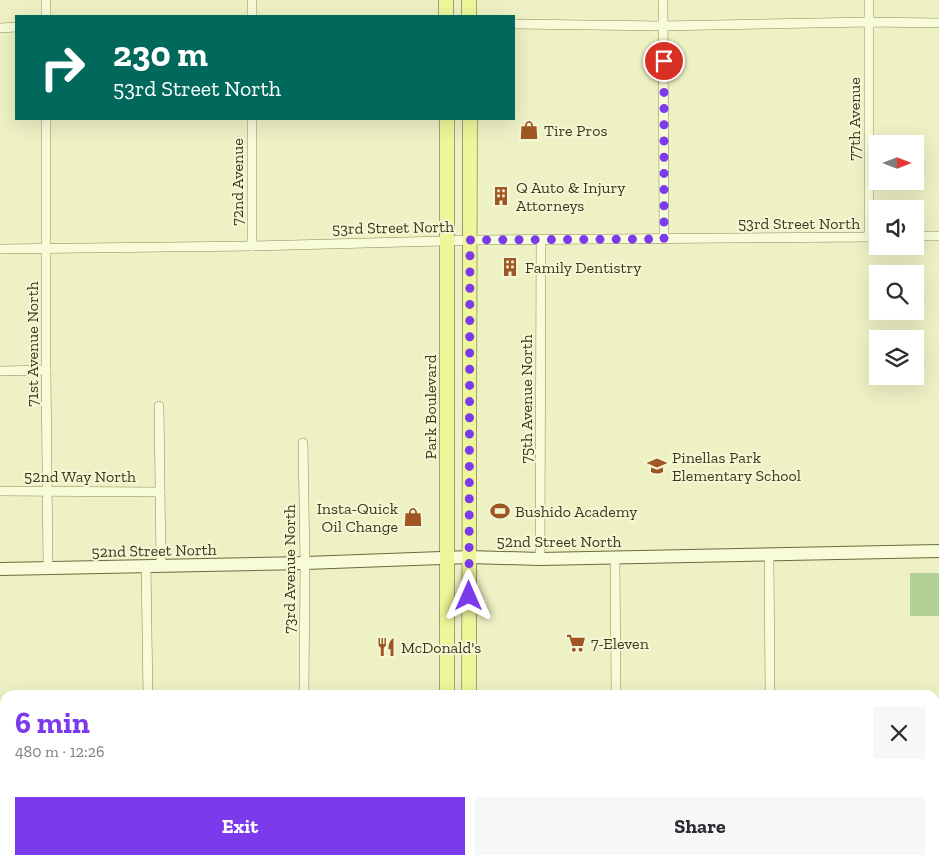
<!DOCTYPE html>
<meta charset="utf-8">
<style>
body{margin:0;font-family:"Zilla Slab",serif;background:#f7f7f7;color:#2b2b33;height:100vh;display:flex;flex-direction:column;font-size:19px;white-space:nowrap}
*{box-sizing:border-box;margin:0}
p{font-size:16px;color:#7c7c81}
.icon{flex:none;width:28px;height:28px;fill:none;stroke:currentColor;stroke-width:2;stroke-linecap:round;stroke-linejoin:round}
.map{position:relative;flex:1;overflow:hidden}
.side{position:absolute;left:0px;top:690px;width:940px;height:175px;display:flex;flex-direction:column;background:#fff;border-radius:15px 15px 0 0;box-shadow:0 5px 20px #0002}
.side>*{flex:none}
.top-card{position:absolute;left:15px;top:15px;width:500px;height:105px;border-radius:0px;box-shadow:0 5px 20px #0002;background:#00695c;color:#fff;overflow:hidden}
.needle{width:32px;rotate:90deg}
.controls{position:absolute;left:869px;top:135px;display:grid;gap:10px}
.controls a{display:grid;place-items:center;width:55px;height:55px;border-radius:0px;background:#fff;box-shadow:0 5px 20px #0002;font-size:25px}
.pin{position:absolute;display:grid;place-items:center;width:42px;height:42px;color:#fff;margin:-21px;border:2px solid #fff;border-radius:50%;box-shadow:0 1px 5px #0007}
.me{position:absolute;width:55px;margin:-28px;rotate:0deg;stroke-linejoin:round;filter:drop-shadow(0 0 4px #0008)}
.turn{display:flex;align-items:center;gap:18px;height:105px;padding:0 15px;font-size:22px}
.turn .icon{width:65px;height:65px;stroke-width:2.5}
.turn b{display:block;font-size:35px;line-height:42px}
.round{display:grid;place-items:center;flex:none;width:52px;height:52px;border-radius:0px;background:#f7f7f7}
.summary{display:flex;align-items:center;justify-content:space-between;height:85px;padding:0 15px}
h1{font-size:30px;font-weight:700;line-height:38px;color:#7c3aed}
.cta{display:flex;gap:10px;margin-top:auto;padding:10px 15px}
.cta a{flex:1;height:58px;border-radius:0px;background:#7c3aed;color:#fff;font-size:20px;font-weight:700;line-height:58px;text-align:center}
.cta a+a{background:#f7f7f7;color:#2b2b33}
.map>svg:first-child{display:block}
.green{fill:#b3d097}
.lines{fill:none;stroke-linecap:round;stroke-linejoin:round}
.street-casing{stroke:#8d8a59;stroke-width:10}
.secondary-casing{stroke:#6f6a3c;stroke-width:14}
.primary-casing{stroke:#5b552d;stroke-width:15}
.street{stroke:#f8fbd8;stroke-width:9}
.secondary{stroke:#f8fbd8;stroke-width:12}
.primary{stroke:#eef69a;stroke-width:14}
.route{stroke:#7c3aed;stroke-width:9;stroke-dasharray:0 16.2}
.labels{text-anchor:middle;stroke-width:4;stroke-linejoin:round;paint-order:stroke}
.street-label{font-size:16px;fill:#3c391e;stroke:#f4f8d4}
.poi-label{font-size:16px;fill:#3c391e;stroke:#f4f8d4;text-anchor:start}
</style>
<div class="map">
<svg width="939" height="865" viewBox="0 0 939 865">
<rect width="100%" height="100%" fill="#edf1c4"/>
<rect class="green" x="910" y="573" width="29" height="43"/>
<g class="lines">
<g class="street-casing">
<g id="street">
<polyline points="252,0 252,16"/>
<polyline points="663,0 664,239"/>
<polyline points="869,0 869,237"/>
<polyline points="46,16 46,0"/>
<polyline points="514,24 663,26 869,22 939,23"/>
<polyline points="0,28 16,27"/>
<polyline points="46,119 46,370 48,568"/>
<polyline points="252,119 252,246"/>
<polyline points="915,236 939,236"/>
<polyline points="0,249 252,246 480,240 878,237"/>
<polyline points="0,371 46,370"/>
<polyline points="159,406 161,566"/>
<polyline points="303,443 305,563 304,695"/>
<polyline points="0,491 160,492"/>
<polyline points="769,554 770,695"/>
<polyline points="615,557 616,695"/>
<polyline points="540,559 541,240"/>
<polyline points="146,566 148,695"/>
<polyline points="0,716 5,716"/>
<polyline points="150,860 150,865"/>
<polyline points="474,862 553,860"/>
<polyline points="277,865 448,862"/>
</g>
</g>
<g class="secondary-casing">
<polyline id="secondary" points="0,569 305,563 469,557 540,559 939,551"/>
</g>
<g class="primary-casing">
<g id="primary">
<polyline points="446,0 446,16"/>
<polyline points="469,0 469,16"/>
<polyline points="447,119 447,695"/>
<polyline points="469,695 470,119"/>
<polyline points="448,860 448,865"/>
<polyline points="473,860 474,865"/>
</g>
</g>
<use href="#street" class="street"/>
<use href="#secondary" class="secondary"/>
<use href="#primary" class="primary"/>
</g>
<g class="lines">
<polyline class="route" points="469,596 470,240 664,239 664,61"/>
</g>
<defs>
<g id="shop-bare" transform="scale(1.5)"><path d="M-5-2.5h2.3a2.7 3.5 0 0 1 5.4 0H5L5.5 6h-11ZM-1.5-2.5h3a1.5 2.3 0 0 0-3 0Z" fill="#a05525" stroke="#f4f8d4" stroke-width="2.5" paint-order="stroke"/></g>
<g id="building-bare" transform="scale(1.5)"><path d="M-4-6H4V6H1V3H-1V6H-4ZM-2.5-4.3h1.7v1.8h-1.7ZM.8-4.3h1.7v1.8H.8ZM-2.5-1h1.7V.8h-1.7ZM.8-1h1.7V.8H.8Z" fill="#a05525" stroke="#f4f8d4" stroke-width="2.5" paint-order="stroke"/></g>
<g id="school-bare" transform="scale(1.5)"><path d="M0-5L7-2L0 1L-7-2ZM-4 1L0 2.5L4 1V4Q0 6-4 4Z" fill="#a05525" stroke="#f4f8d4" stroke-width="2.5" paint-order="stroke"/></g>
<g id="stadium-bare" transform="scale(1.5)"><path d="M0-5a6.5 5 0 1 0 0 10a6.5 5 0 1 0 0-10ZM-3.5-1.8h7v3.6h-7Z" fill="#a05525" stroke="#f4f8d4" stroke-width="2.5" paint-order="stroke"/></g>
<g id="supermarket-bare" transform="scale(1.5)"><path d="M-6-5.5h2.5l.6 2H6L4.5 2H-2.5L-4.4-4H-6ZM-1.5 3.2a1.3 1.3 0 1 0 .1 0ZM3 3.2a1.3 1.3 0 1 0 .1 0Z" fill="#a05525" stroke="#f4f8d4" stroke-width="2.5" paint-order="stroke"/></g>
<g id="restaurant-bare" transform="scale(1.5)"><path d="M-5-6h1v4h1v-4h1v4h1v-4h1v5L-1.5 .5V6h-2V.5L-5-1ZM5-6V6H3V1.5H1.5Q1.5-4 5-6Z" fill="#a05525" stroke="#f4f8d4" stroke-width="2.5" paint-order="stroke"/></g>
</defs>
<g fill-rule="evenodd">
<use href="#shop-bare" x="529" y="130"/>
<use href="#building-bare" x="501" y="196"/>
<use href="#building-bare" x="510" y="267"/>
<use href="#school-bare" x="657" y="466"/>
<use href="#stadium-bare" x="500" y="511"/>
<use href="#shop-bare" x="413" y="517"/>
<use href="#supermarket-bare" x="576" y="643"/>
<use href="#restaurant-bare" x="386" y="647"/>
</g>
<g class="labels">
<g class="street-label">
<text transform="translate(854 119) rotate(-90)" y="6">77th Avenue</text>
<text transform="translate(237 182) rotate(-90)" y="6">72nd Avenue</text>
<text x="799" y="229">53rd Street North</text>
<text transform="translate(393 227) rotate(-1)" y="6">53rd Street North</text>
<text transform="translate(32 344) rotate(-90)" y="6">71st Avenue North</text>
<text transform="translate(526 399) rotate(-90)" y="6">75th Avenue North</text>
<text transform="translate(430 407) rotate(-90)" y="6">Park Boulevard</text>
<text x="80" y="482">52nd Way North</text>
<text x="559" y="547">52nd Street North</text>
<text transform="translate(154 550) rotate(-1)" y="6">52nd Street North</text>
<text transform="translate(289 569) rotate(-90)" y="6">73rd Avenue North</text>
</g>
<g class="poi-label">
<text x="544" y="136">Tire Pros</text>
<text x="516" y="193">Q Auto &amp; Injury<tspan x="516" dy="18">Attorneys</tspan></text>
<text x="525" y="273">Family Dentistry</text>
<text x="672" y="463">Pinellas Park<tspan x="672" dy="18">Elementary School</tspan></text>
<text x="398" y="514" text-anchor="end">Insta-Quick<tspan x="398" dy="18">Oil Change</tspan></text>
<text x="515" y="517">Bushido Academy</text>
<text x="591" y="649">7-Eleven</text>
<text x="401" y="653">McDonald's</text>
</g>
</g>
</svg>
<div class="controls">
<a><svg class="needle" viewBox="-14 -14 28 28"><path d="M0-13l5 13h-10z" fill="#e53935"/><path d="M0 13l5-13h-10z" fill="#7c7c81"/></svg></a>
<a><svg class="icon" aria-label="sound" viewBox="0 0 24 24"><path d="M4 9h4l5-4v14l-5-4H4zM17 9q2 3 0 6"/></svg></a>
<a><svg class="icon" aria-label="search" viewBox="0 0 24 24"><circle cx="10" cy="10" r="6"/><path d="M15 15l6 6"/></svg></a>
<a><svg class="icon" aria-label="layers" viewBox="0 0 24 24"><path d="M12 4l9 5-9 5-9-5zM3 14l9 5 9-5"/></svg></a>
</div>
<div class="pin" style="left:664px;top:61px;background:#d93025"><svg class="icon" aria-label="arrive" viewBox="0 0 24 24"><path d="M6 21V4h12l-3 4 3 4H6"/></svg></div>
<svg class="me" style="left:469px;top:596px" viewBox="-20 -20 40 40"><path d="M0-17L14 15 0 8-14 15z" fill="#7c3aed" stroke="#fff" stroke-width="4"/></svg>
<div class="top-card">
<div class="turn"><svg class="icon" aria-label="right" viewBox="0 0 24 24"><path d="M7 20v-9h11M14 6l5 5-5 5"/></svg><div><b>230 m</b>53rd Street North</div></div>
</div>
<section class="side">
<div class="summary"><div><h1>6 min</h1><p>480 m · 12:26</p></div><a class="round"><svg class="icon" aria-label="close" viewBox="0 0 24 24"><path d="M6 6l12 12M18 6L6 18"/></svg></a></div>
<div class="cta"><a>Exit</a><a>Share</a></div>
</section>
</div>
